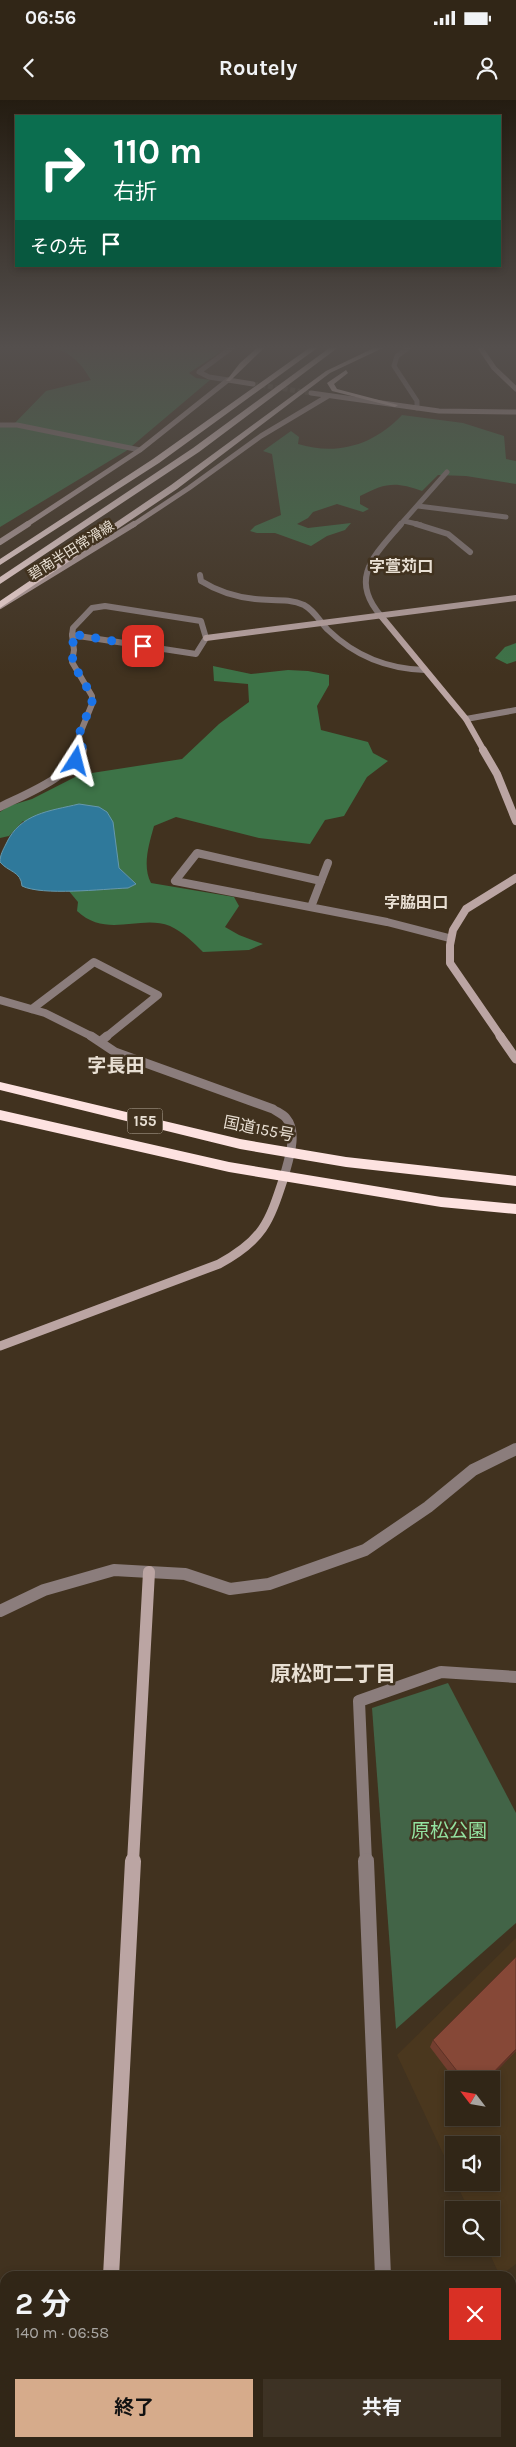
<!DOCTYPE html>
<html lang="ja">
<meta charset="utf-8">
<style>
body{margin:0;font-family:Karla,"Noto Sans JP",sans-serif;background:#3d3224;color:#f1f3f6;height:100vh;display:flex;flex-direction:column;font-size:19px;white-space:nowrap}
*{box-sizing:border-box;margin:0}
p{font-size:16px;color:#a8a5a1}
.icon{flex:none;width:28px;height:28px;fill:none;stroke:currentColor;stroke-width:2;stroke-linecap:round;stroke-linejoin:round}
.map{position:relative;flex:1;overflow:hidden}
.side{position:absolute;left:0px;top:2171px;width:516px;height:176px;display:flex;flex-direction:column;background:#312617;border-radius:15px 15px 0 0;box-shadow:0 2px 8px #0003,0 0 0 1px #4c4336}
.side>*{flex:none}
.top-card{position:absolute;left:15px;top:15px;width:486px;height:152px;border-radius:0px;box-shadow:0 2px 8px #0003,0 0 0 1px #4c4336;background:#0b6e4f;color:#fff;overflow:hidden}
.needle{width:32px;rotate:301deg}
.buttons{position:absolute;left:445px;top:1971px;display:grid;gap:10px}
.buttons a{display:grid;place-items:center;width:55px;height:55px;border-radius:0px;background:#312617;box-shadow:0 2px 8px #0003,0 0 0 1px #4c4336;font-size:25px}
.pin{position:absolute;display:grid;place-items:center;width:42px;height:42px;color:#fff;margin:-21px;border-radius:10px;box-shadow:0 2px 8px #0006}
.me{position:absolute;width:55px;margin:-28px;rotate:9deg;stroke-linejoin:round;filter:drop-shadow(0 0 4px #0008)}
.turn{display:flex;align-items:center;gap:18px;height:105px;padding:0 15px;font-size:22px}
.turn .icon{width:65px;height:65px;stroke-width:2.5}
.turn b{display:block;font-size:35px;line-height:42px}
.then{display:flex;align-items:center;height:48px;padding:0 15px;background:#0003;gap:10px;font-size:19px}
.round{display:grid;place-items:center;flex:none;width:52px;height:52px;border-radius:0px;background:#3d3224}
.headline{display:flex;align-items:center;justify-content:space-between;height:85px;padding:0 15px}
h1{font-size:30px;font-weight:700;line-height:38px}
.action{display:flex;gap:10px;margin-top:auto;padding:10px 15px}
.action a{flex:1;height:58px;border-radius:0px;background:#d6ab8b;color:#111;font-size:20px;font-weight:700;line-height:58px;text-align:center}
.action a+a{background:#3d3224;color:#f1f3f6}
.status{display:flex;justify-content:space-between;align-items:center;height:35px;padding:0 25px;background:#312617;direction:ltr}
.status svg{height:14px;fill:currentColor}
header{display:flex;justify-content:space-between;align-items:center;height:65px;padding:0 15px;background:#312617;font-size:22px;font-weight:700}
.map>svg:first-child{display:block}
.built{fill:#4a371e;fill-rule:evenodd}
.green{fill:#426447}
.forest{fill:#3d7347}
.water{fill:#2f799b;stroke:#6698ac}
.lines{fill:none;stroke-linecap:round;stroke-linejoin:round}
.secondary-tunnel{stroke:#5a4c3a;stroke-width:5;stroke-dasharray:5 2.5;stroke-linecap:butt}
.street-far5{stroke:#8b7d7c;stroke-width:5}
.street-far4{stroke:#8b7d7c;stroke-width:6}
.street-far3{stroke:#8b7d7c;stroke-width:8}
.street-far2{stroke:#8b7d7c;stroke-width:9}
.street-far1{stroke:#8b7d7c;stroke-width:12}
.street{stroke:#8b7d7c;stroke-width:16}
.secondary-far5{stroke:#bba5a3;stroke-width:5}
.secondary-far4{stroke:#bba5a3;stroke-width:6}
.secondary-far3{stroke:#bba5a3;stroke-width:8}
.secondary-far2{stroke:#bba5a3;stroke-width:9}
.secondary-far1{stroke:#bba5a3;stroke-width:12}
.secondary{stroke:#bba5a3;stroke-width:16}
.highway{fill:#fde2e0;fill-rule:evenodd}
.wall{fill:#733e2f}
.shaded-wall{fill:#5e3226}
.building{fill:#864837;stroke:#5e3226}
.route{stroke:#1a73e8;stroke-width:9;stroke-dasharray:0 16.2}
.labels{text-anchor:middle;stroke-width:5;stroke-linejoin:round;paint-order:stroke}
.far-street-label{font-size:14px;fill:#e8dfd3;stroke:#41321f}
.shield{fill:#41321f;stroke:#b6ab9d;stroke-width:1}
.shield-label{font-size:15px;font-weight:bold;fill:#e8dfd3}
.far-quarter-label{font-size:16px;font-weight:bold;fill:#e8dfd3;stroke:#41321f}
.street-label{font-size:16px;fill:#e8dfd3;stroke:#41321f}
.quarter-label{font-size:19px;font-weight:bold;fill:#e8dfd3;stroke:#41321f}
.near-park-label{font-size:19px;fill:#93e2a0;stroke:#41321f}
.near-neighbourhood-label{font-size:21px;font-weight:bold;fill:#e8dfd3;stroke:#41321f}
</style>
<div class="status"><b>06:56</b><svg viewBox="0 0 49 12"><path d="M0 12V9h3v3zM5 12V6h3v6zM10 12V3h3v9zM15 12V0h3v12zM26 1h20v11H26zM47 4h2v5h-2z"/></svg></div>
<header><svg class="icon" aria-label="back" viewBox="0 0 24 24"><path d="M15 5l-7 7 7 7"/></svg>Routely<svg class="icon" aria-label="person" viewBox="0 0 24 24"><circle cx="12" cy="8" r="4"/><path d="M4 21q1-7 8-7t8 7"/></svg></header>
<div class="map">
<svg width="516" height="2347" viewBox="0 0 516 2347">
<rect width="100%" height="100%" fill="#41321f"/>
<path class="built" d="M 516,1838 L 516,2164 L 500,2176 L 487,2148 L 491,2148 L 491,2110 L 469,2110 L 456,2083 L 491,2082 L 491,2045 L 454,2045 L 454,2077 L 397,1955 ZM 454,1980 L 491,1980 L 491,2018 L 454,2018 Z"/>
<polygon class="green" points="448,1583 516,1713 516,1823 396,1929 372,1608"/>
<g class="forest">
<path d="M 47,246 L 198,246 L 222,251 L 189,273 L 196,278 L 210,280 L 126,351 L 0,427 L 0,326 L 12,326 L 46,291 L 91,280 C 79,260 70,252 47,246 Z"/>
<path d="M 402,315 L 463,323 L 504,336 L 506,359 L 516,361 L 516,384 L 466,376 L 438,375 L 422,391 C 395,381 385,383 360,396 L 360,404 L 369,409 L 363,412 L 337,404 L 313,412 L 308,418 L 297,424 L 308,428 L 351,423 L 345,430 L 327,436 L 311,446 L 275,433 L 257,433 L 250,431 L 255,426 L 281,415 L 272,354 L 263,351 L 291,331 L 299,337 L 298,344 C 337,356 374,345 402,315 Z"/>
<polygon points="516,543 516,561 507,564 495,558 505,547"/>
<path d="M 213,566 L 251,574 L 288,570 L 308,571 L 329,575 L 329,585 L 317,606 L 321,630 L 368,642 L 373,653 L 388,661 L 367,677 L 344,716 L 325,720 L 310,744 L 259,738 L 176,717 L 154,726 C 149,744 142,766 151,783 L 234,797 L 239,806 L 225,827 L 239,835 L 263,844 L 249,850 L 203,852 C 193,842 183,832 170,826 C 140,814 107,839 77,811 L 78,802 L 68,790 L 128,788 L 136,784 L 119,768 L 116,758 L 23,721 L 9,736 L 0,738 L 0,712 L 9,706 L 32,699 L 79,675 L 182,659 L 219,624 L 249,602 L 248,584 L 214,581 Z"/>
</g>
<path class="water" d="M 79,704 L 99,707 L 107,712 L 113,722 L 119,768 L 136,784 L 128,788 C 103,789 42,796 22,786 C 21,771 8,772 0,762 C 0,755 3,750 6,744 C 20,713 50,711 79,704 Z"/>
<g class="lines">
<polyline class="secondary-tunnel" points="253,284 311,293"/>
<g class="street-far5">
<polyline points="411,246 397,256 394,266 417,301 417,308"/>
<polyline points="228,280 209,277 199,272 234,246"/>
<polyline points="0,325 17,325 140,350"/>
<polyline points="418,406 506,417"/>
<polyline points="404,421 421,425"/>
<polyline points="400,425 447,372"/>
</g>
<g class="street-far4">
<polyline points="416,424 448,434 470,452"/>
<path d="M 200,475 L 201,481 C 217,491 236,497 255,499 C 271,501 289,498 304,505 C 315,511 320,522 328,530 C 355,556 388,569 425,570"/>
<polygon points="105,506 201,521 206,538 196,554 72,535 73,528 92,508"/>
<path d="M 381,516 C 348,478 375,455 401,424"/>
<polyline points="72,535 74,550 72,562 92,596 92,604 79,636 82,651"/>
<polyline points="466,619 516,610"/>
</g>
<g class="street-far3">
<path d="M 0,707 C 28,693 68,678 83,650"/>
<polyline points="321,781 328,763"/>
<polyline points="311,807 321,781 197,753 175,781 387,822 449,838"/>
<polyline points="0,900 45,913 93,937"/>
<polyline points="32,909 94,862 158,895 106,937"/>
</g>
<g class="street-far2">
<path d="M 91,936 L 115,952 L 273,1009 C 277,1012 283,1014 286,1018 C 299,1033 288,1061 284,1077"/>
<polyline points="101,941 107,936"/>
</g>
<g class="street-far1">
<polyline points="0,1511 44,1490 114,1470 185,1474 230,1489 269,1484 365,1450 428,1407 473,1370 516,1349"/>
<polyline points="366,1762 359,1601 441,1572 516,1577"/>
</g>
<g class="street">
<polyline points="366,1761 383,2176"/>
<polyline points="0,2310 5,2310"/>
<polyline points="390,2342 390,2347"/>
</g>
<g class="secondary-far5">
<polyline points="479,246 494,268 516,289"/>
<polyline points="311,293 439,311 516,312"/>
<polyline points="26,425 140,350 228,280 253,284"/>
<polyline points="133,425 189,388 261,336 328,296"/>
</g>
<g class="secondary-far4">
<polyline points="0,442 28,424"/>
<polyline points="0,506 134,424"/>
<polyline points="381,516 466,619 484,651"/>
<polyline points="206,538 516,498"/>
</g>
<g class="secondary-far3">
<polyline points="483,650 497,674 516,721"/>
<polyline points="501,937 450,863 450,845 453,830 466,809 516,778"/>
</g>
<g class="secondary-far2">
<polyline points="500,936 516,959"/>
<path d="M 0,1246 L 219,1164 C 263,1140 269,1123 284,1077"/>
</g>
<polyline class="secondary-far1" points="133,1762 149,1472"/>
<g class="secondary">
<polyline points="111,2176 133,1761"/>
<polyline points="101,2342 101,2347"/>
</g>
<g class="highway">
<polygon points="259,246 266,246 230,281 226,281 240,263"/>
<polygon points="312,246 320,246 159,363 0,465 0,459 153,359"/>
<polygon points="332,246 340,246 199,352 0,484 0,477 193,348"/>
<polygon points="378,246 387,246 330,273 177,389 0,508 0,501 171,385 326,271"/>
<polygon points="346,270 348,273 334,284 337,289 398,305 395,307 332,291 327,283"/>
<polygon points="0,982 240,1039 346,1057 516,1076 516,1086 346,1067 240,1049 0,990"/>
<polygon points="0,1010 229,1062 441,1097 516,1104 516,1114 441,1107 229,1072 0,1020"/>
</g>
</g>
<polygon class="wall" points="433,1940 516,1951 488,1980 455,1980 430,1947"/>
<polygon class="shaded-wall" points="516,1949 516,1951 488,1980 486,1980"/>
<polygon class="building" points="516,1857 516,1949 486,1980 464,1980 433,1940"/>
<linearGradient id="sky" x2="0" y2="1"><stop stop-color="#241c11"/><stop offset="0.43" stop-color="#544f4d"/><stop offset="1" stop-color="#544f4d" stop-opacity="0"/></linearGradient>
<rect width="516" height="575" fill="url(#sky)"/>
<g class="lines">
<polyline class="route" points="76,661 83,650 79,636 81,628 92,604 92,596 72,562 74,550 72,534 143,546"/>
</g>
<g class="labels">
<g class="far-street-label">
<text transform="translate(71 450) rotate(-32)" y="5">碧南半田常滑線</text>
</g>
<rect class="shield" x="127.5" y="1008.5" width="35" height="25" rx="4"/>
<g class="shield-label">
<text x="145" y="1026">155</text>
</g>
<g class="far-quarter-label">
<text x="401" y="472">字萱苅口</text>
<text x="416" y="808">字脇田口</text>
</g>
<g class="street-label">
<text transform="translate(259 1028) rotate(11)" y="6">国道155号</text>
</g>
<g class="quarter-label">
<text x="116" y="972">字長田</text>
</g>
<g class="near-park-label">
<text x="449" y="1737">原松公園</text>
</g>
<g class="near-neighbourhood-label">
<text x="333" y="1581">原松町二丁目</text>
</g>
</g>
</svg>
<div class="buttons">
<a><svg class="needle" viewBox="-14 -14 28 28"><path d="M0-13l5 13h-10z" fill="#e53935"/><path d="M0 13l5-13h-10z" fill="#a8a5a1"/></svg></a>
<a><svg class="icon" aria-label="sound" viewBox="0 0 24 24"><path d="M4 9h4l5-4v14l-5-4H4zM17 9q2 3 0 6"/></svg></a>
<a><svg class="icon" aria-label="search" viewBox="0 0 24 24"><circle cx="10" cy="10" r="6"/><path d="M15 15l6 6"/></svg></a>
</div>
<div class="pin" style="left:143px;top:546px;background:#d93025"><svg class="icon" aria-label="arrive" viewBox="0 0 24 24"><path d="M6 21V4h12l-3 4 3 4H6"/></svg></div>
<svg class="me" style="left:76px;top:661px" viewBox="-20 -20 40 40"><path d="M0-17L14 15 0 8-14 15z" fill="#1a73e8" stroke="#fff" stroke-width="4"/></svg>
<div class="top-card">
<div class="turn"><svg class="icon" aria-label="right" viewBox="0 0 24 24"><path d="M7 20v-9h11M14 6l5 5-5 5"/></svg><div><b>110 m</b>右折</div></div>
<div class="then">その先<svg class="icon" aria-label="arrive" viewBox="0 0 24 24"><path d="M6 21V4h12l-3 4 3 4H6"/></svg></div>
</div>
<section class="side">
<div class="headline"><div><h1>2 分</h1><p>140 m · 06:58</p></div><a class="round" style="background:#d93025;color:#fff"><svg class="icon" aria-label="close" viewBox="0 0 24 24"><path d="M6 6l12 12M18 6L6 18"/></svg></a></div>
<div class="action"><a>終了</a><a>共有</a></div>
</section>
</div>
